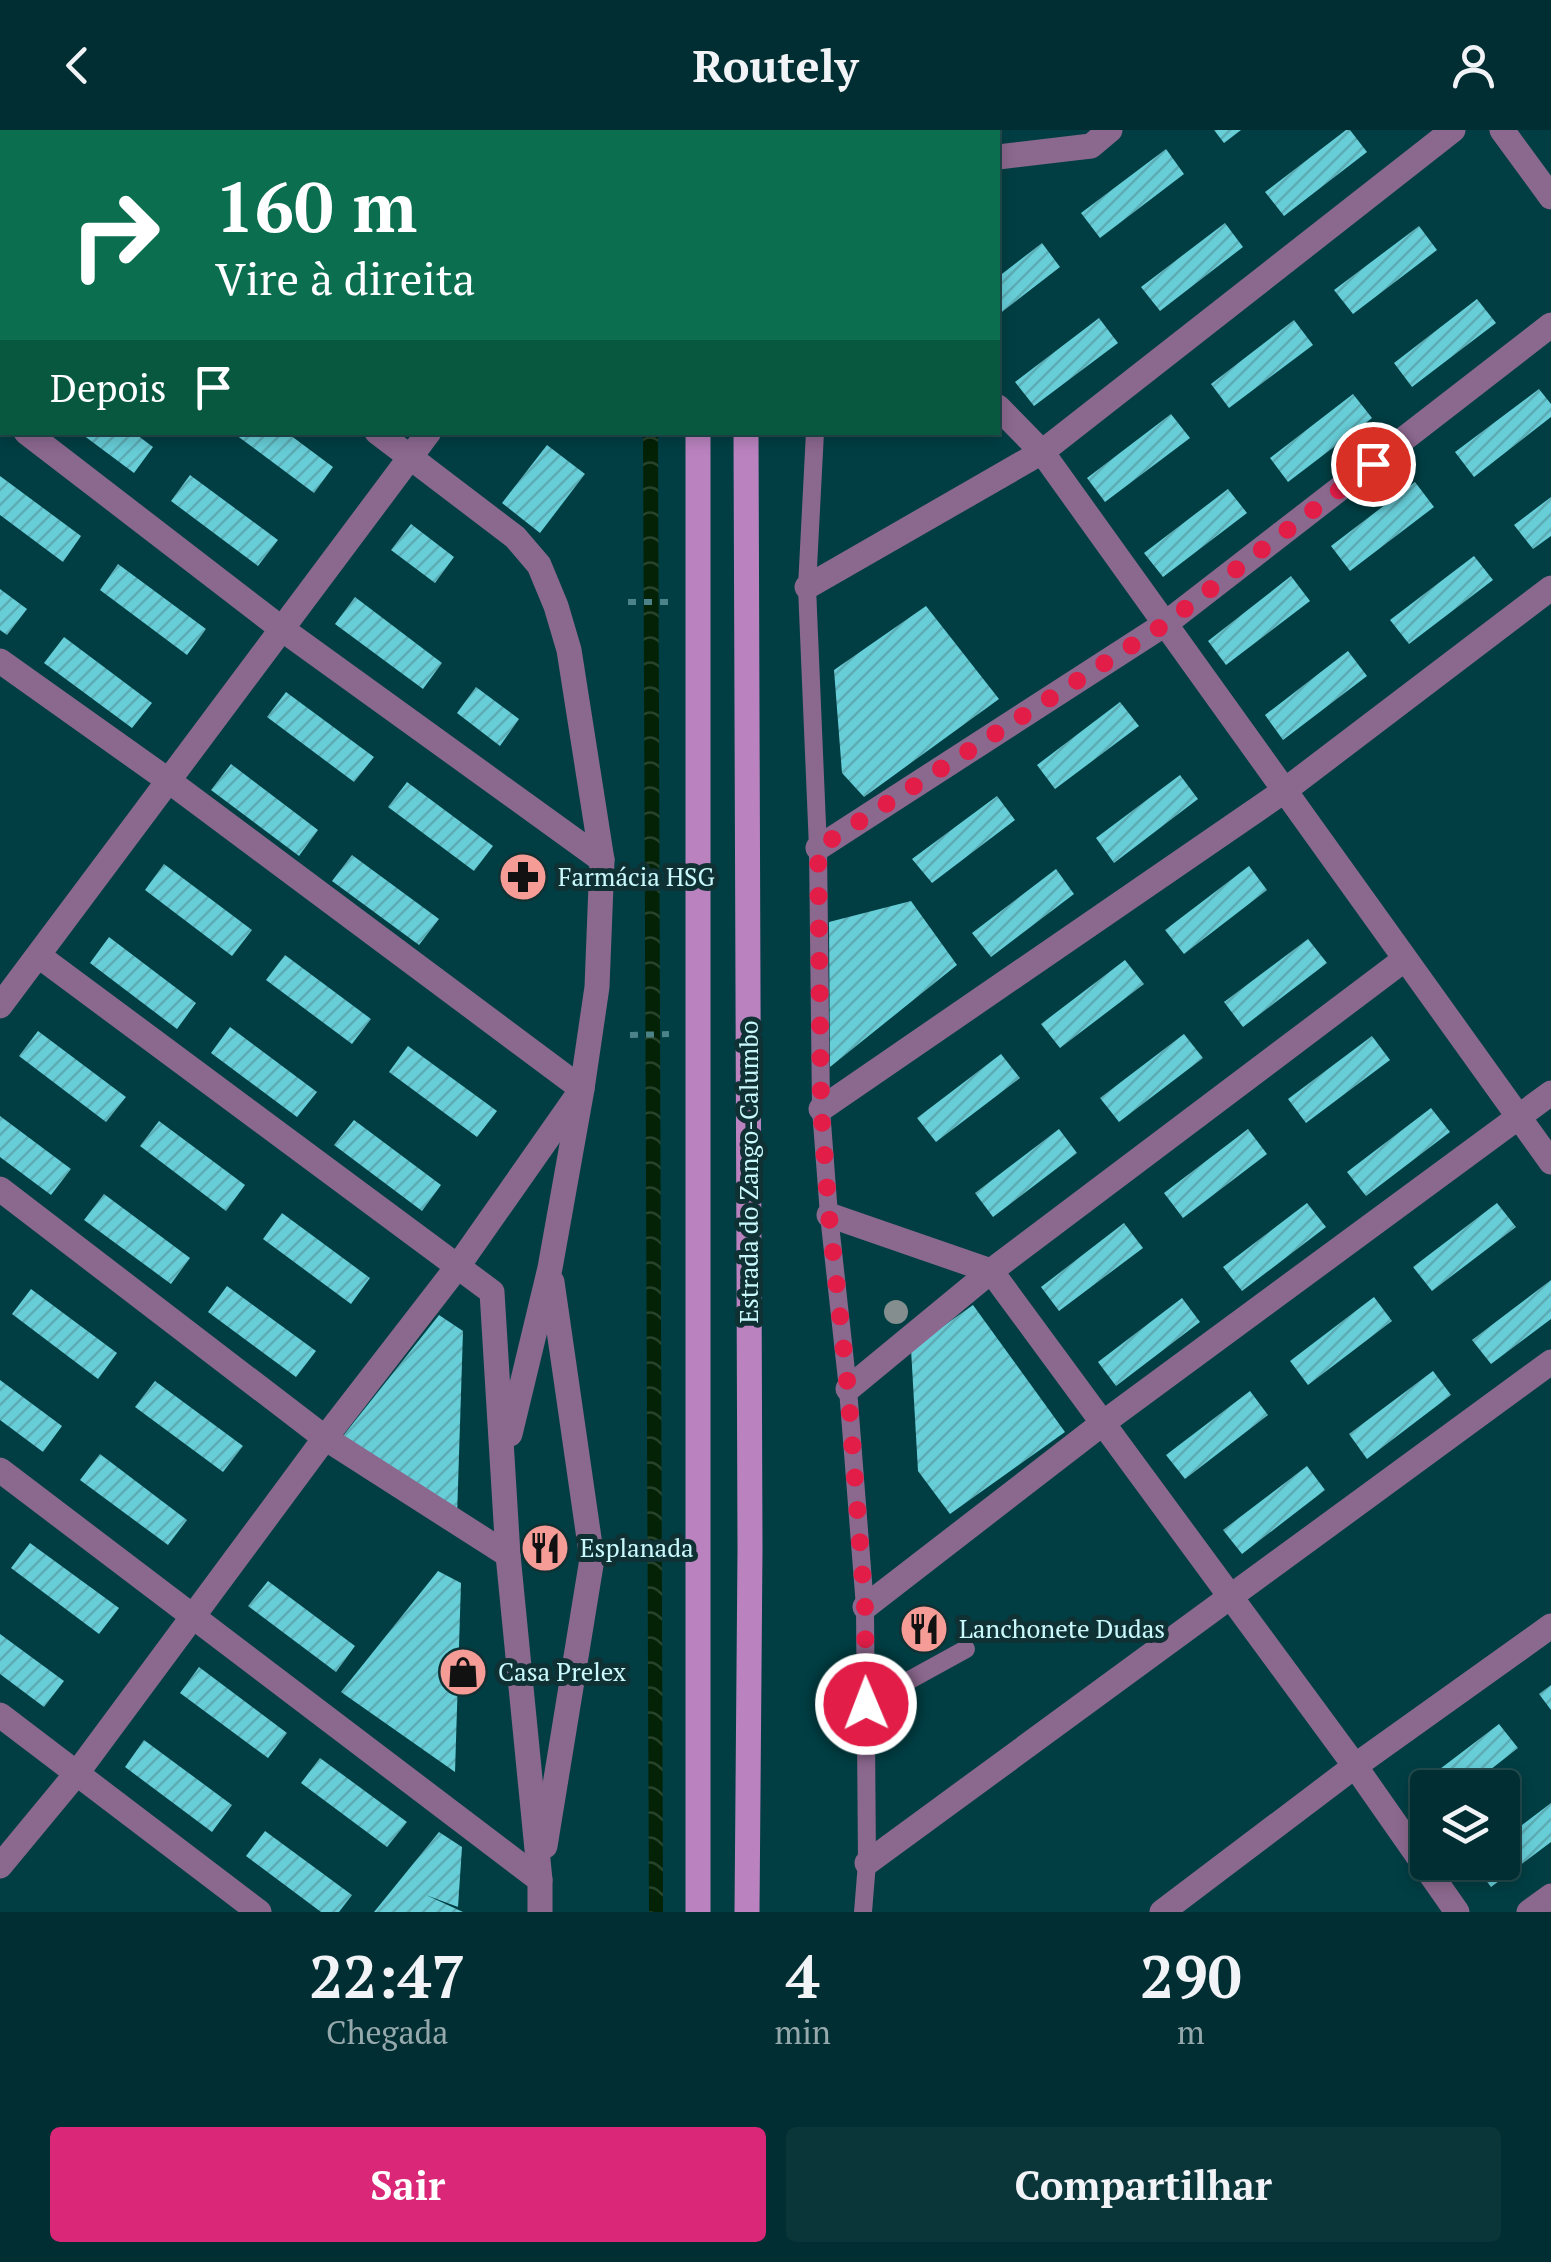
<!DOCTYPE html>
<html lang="pt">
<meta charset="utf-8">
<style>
body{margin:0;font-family:"PT Serif",serif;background:#0a363a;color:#f1f3f6;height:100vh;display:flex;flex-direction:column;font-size:38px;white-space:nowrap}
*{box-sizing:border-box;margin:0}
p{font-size:32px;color:#95a8ac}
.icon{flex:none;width:55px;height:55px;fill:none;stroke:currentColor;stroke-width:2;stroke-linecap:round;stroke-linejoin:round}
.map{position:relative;height:1782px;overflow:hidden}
.details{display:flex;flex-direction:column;background:#002e32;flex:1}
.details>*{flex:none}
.guide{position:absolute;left:0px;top:0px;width:1000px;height:305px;box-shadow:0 5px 15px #0003,0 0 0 2px #224a4d;background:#0b6e4f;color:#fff;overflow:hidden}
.fabs{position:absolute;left:1410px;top:1640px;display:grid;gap:20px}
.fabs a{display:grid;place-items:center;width:110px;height:110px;border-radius:10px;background:#002e32;box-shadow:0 5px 15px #0003,0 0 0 2px #224a4d;font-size:50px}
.pin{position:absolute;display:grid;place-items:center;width:85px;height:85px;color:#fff;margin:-42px;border:5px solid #fff;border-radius:50%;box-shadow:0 2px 10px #0007}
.me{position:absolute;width:110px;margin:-55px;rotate:359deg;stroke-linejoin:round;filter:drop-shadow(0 0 8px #0008)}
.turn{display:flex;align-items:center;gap:35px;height:210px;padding:0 50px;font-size:45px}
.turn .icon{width:130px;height:130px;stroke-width:2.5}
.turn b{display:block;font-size:70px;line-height:85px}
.then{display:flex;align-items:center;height:95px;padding:0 50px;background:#0003;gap:20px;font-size:38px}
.eta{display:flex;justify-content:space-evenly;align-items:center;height:170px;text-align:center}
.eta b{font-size:60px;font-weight:600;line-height:70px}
.action{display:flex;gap:20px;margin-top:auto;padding:20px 50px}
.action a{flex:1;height:115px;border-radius:10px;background:#db2777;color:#fff;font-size:40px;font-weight:600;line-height:115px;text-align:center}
.action a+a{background:#0a363a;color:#f1f3f6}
header{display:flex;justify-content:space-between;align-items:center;height:130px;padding:0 50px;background:#002e32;font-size:45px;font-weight:600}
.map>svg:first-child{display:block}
.water{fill:url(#water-waves)}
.building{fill:url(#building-hatch)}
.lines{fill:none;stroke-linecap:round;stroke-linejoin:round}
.path{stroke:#4b8388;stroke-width:6;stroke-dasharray:8 8;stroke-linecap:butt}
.service{stroke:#8b688e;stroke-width:18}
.minor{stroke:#8b688e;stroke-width:25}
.secondary{stroke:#ba83bf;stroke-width:25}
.tree{fill:#848e8f}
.route{stroke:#e11d48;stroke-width:18;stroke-dasharray:0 32.4}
.labels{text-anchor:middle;stroke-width:10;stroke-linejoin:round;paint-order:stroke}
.poi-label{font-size:25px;fill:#caf9fd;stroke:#103134;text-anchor:start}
.street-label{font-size:25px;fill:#caf9fd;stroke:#103134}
</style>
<header><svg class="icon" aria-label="back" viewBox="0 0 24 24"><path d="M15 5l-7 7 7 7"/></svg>Routely<svg class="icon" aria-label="person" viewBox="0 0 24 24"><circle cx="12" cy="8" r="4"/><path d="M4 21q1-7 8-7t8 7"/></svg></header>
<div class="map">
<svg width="1551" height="1782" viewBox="0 0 1551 1782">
<defs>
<pattern id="water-waves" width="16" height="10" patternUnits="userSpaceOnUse" patternTransform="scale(2.5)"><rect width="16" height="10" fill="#042206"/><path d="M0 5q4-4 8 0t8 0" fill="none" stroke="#27432b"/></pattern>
<pattern id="building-hatch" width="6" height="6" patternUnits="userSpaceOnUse" patternTransform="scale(2.5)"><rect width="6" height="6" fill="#67cdd7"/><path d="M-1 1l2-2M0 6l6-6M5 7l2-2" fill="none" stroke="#5cacb4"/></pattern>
</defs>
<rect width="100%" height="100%" fill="#003e43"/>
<polygon class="water" points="643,303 658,303 663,1782 649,1782"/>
<g class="building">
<polygon points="1214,0 1241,0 1224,13"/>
<polygon points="1346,0 1350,0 1367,22 1284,86 1265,62"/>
<polygon points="1166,19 1184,44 1100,108 1081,83"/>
<polygon points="1225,93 1243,117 1160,181 1141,157"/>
<polygon points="1419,96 1437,120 1353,184 1334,160"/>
<polygon points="1042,113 1060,137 998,185 998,147"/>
<polygon points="1477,169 1496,193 1412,257 1394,233"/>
<polygon points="1099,188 1118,213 1034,276 1015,252"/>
<polygon points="1294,190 1313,215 1229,278 1211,254"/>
<polygon points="1539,259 1551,274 1551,287 1474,347 1455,322"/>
<polygon points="1353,264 1372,288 1288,352 1270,328"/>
<polygon points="1171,284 1190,308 1105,372 1087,348"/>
<polygon points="79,302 133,302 153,317 134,343"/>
<polygon points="232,302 286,302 333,337 314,363"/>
<polygon points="547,315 585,344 540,403 502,373"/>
<polygon points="190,345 278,410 258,436 171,371"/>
<polygon points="0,346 81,406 63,432 0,385"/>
<polygon points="1415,352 1434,377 1350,441 1331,416"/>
<polygon points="1228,359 1247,383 1163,447 1144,423"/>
<polygon points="1551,367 1551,406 1533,419 1514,395"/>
<polygon points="411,394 454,427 435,453 391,420"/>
<polygon points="1474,426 1493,450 1409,514 1390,490"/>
<polygon points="118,434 206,499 187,525 100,460"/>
<polygon points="1291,446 1310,471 1226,535 1208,511"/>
<polygon points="0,459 27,479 7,505 0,500"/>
<polygon points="355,467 442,533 423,559 335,494"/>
<polygon points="926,476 999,569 864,667 842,643 834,540"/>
<polygon points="64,507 152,573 132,598 44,533"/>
<polygon points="1348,521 1367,546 1283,610 1265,585"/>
<polygon points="476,557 519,589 500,616 457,583"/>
<polygon points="286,562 374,627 354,652 267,587"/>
<polygon points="1120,572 1139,596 1055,659 1037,635"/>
<polygon points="231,634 318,700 299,726 211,660"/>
<polygon points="1180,645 1198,669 1114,733 1096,708"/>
<polygon points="407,652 493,716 474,741 388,677"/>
<polygon points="997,666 1015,690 932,753 912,729"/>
<polygon points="352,725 439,789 419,815 332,751"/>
<polygon points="164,734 252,800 232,826 145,760"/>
<polygon points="1249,736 1267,760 1184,824 1165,800"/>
<polygon points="1056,739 1074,764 991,827 972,803"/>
<polygon points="911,771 957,835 830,937 829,792"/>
<polygon points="109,807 196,873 177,899 90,833"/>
<polygon points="1308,809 1327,833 1243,897 1224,872"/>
<polygon points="285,825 371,889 352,914 266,850"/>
<polygon points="1125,830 1144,854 1060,918 1041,894"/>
<polygon points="230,897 317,962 297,987 211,923"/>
<polygon points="38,901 126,967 106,992 19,926"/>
<polygon points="1184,904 1203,928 1119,992 1100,968"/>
<polygon points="1372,906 1390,930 1306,993 1288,969"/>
<polygon points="408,916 497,981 477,1007 389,942"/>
<polygon points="1001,924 1020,948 936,1012 917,988"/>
<polygon points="1431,978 1450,1002 1366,1066 1347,1042"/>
<polygon points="0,986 71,1039 51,1065 0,1027"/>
<polygon points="354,990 441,1055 422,1081 334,1015"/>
<polygon points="159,991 245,1055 226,1081 140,1016"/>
<polygon points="1059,999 1077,1023 993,1087 975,1063"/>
<polygon points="1248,999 1267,1024 1183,1088 1164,1063"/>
<polygon points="104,1064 190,1128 171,1154 84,1090"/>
<polygon points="1307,1073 1326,1097 1242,1161 1223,1137"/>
<polygon points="1497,1073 1516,1097 1432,1161 1413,1137"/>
<polygon points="282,1083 370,1148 351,1174 263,1109"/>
<polygon points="1124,1093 1143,1118 1059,1181 1041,1157"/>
<polygon points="1551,1150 1551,1189 1491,1234 1472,1210"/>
<polygon points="227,1156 316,1221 296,1247 208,1182"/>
<polygon points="31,1159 117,1223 98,1249 12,1184"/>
<polygon points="1374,1167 1392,1191 1308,1255 1290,1231"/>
<polygon points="1182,1168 1200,1192 1116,1256 1098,1232"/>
<polygon points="973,1175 1065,1302 950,1384 918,1341 911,1219"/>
<polygon points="439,1185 463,1201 457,1387 343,1306"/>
<polygon points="1433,1241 1451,1265 1367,1329 1349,1304"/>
<polygon points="0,1250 62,1296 43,1322 0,1290"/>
<polygon points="155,1251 243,1316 223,1342 135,1277"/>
<polygon points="1250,1261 1268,1285 1185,1349 1166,1325"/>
<polygon points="100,1324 187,1390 168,1415 80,1350"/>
<polygon points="1307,1336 1325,1360 1242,1424 1223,1400"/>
<polygon points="30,1413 119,1478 99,1504 11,1438"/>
<polygon points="438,1441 461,1453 455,1642 341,1562"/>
<polygon points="268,1451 355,1516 336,1542 248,1476"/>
<polygon points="0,1504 64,1551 44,1577 0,1544"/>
<polygon points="199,1537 287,1603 268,1628 180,1563"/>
<polygon points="1551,1555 1551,1580 1539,1564"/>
<polygon points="1499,1594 1518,1618 1467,1658 1428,1658 1428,1674 1415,1658"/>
<polygon points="144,1610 232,1675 212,1702 125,1637"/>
<polygon points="320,1628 407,1692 387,1717 301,1653"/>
<polygon points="1551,1673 1551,1712 1491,1757 1472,1732 1502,1732 1502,1710"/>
<polygon points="265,1701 352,1765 339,1782 321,1782 246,1726"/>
<polygon points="439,1702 462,1717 458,1777 426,1765 463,1782 374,1782"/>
</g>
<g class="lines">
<g class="path">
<polyline points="628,472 670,472"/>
<polyline points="630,905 669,904"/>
</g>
<g class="service">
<polyline points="827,2 827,0"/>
<polyline points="815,302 807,457 818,718 821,979 829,1085 848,1259 865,1477 867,1733 863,1782"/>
<polyline points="866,1574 966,1519"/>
</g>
<g class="minor">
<polyline points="390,0 393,2"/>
<polyline points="1502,0 1551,67"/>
<polyline points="0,1 2,3"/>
<polyline points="552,2 552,0"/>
<polyline points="998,27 1091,16 1110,0"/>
<polyline points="998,277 1042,322 1551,1032"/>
<polyline points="0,282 2,284"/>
<polyline points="377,302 515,407 539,435 556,476 569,520 602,730"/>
<polyline points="807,457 1042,322 1453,0"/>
<polyline points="0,531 169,651 582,959 550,1138 510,1304"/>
<polyline points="818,718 1165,494 1551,195"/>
<polyline points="39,826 492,1162 508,1425 540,1750 540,1782"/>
<polyline points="0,876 429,302"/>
<polyline points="821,979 1284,661 1551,458"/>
<polyline points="0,1059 325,1308 508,1425"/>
<polyline points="829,1085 991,1141 1355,1636 1457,1782"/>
<polyline points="848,1259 991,1141 1405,829"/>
<polyline points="0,1340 540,1750"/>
<polyline points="865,1477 1103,1293 1551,963"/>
<polyline points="0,1585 259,1782"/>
<polyline points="545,1716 592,1429 552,1152"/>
<polyline points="867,1733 1551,1232"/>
<polyline points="0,1736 77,1643 325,1308 458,1136 582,959 597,857 602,730 282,499 26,302"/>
<polyline points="1162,1782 1355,1636 1551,1496"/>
<polyline points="1529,1782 1551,1766"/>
</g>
<g class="secondary">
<polyline points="697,0 697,2"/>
<polyline points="742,0 742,2"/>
<polyline points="746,302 750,1419 747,1782"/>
<polyline points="698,1782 698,302"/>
</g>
</g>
<circle class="tree" cx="896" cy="1182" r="12"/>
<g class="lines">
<polyline class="route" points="866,1574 865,1478 848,1259 829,1085 821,979 818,718 1165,494 1373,334"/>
</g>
<defs>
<g id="pharmacy-disc" transform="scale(2.5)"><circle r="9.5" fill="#f59c96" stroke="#103134"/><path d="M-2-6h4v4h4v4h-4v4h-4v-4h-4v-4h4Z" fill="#111"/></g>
<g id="restaurant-disc" transform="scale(2.5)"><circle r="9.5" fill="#f59c96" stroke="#103134"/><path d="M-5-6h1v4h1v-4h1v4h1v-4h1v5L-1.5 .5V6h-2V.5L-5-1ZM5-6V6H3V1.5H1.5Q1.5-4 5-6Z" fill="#111"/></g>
<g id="shop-disc" transform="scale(2.5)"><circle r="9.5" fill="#f59c96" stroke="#103134"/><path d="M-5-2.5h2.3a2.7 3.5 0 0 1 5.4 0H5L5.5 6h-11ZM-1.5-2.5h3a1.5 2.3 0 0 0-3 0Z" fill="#111"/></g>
</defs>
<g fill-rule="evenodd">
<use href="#pharmacy-disc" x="523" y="747"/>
<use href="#restaurant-disc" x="545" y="1418"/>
<use href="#restaurant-disc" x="924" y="1499"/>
<use href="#shop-disc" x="463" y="1542"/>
</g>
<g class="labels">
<g class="poi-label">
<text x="558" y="756">Farmácia HSG</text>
<text x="580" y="1427">Esplanada</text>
<text x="959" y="1508">Lanchonete Dudas</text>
<text x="498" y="1551">Casa Prelex</text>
</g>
<g class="street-label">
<text transform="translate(749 1042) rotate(-90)" y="9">Estrada do Zango-Calumbo</text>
</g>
</g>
</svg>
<div class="fabs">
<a><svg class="icon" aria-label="layers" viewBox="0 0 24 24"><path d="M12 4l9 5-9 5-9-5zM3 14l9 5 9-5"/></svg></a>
</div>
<div class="pin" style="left:1373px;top:334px;background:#d93025"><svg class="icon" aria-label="arrive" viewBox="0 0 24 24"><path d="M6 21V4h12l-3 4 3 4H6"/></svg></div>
<svg class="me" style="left:866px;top:1574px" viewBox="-20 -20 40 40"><circle r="17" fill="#e11d48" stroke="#fff" stroke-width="3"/><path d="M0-11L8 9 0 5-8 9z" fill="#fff"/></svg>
<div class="guide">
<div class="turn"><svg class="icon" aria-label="right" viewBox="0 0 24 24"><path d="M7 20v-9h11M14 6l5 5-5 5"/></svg><div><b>160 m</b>Vire à direita</div></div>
<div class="then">Depois<svg class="icon" aria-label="arrive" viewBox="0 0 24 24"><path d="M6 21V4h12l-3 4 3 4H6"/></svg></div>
</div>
</div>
<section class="details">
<div class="eta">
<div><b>22:47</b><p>Chegada</p></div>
<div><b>4</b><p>min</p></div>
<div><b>290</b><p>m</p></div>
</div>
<div class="action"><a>Sair</a><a>Compartilhar</a></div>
</section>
